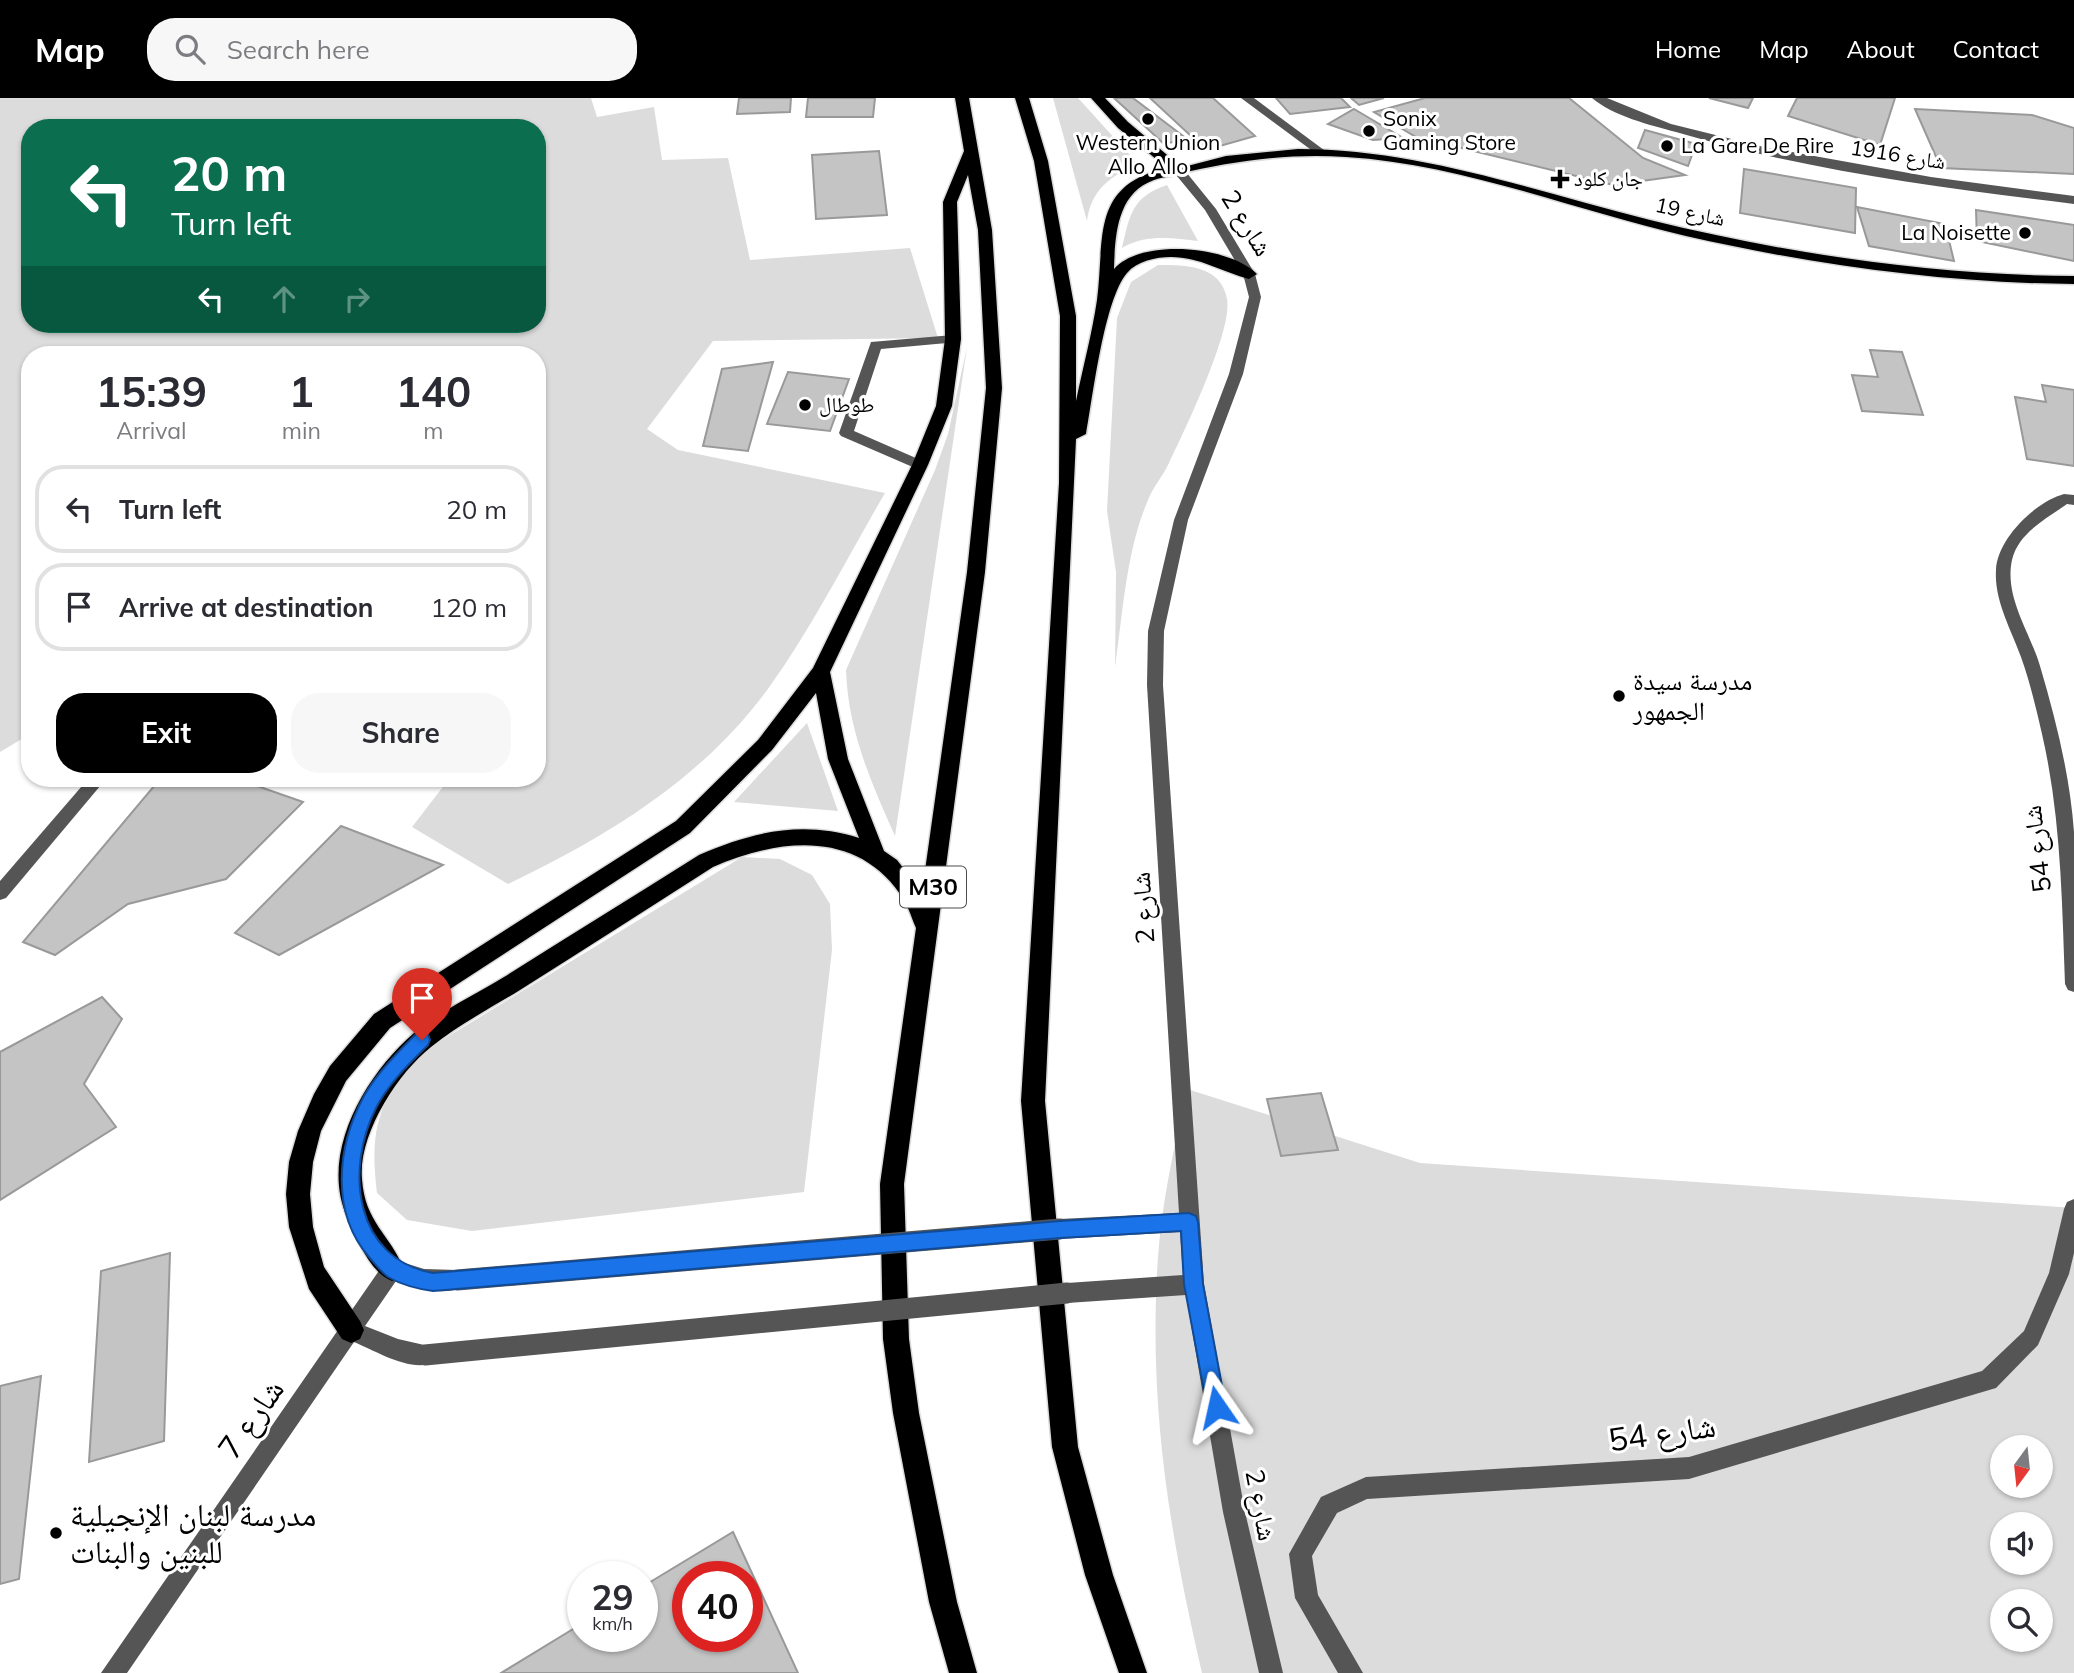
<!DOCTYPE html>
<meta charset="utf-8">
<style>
body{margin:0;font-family:Mulish,"Noto Naskh Arabic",sans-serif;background:#f7f7f7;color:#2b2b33;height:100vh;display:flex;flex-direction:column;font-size:26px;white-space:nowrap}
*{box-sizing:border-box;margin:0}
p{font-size:23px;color:#7c7c81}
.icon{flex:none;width:38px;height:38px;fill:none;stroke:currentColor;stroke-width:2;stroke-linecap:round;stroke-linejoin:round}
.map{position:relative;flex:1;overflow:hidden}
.panel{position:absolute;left:21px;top:248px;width:525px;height:441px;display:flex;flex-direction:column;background:#fff;border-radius:28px;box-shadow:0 2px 5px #0004}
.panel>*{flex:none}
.hud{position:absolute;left:21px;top:21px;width:525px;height:214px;border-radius:28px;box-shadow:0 2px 5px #0004;background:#0b6e4f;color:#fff;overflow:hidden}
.needle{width:46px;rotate:195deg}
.fabs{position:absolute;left:1990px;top:1337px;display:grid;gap:14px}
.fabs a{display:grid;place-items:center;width:63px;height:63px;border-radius:50%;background:#fff;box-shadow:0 2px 5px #0004;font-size:35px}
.speed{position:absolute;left:567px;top:1463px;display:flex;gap:14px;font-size:35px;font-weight:700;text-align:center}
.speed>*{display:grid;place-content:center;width:91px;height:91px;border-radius:50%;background:#fff;box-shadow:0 2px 5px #0004;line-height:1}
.speed small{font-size:18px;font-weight:400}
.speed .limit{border:10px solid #d22;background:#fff;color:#111}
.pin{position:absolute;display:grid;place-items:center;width:60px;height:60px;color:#fff;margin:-72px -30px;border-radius:50% 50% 50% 0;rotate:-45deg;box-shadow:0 0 7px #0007}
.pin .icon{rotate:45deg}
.me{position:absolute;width:77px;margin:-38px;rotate:349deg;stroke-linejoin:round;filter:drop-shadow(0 0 5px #0008)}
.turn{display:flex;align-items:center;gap:24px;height:147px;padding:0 35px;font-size:32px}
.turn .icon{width:91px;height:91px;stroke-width:2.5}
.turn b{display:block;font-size:49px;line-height:60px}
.lanes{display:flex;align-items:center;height:66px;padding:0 35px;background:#0003;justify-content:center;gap:35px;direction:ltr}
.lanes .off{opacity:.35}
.eta{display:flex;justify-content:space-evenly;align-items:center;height:119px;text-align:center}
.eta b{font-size:42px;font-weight:700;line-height:49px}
.primary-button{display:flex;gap:14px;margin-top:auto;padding:14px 35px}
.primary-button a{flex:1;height:80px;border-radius:28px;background:#000;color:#fff;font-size:28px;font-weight:700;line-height:80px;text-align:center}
.primary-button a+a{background:#f7f7f7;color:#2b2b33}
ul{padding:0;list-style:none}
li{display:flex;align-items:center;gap:21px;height:88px;margin:0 14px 10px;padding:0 21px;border:4px solid #e1e1e2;border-radius:28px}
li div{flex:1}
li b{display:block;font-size:26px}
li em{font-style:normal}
header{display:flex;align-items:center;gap:42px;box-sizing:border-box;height:98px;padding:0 35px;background:#000;color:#fff}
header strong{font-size:33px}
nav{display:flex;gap:38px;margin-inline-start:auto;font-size:24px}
.search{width:490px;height:63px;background:#f7f7f7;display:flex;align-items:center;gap:18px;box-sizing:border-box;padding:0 24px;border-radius:28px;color:#7c7c81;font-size:26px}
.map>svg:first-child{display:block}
.green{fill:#dcdcdc;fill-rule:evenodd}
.building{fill:#c4c4c4;stroke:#999;stroke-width:2;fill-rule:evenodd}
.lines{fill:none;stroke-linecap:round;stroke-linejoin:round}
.major-casing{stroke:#dbdbdb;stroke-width:3}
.highway-casing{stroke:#dbdbdb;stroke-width:3}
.minor{fill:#555;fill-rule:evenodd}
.major{fill:#000;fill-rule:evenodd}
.highway{fill:#000;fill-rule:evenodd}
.minor-bridge{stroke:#555;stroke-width:21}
.route{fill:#1a73e8;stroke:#114b97;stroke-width:2}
.poi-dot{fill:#000;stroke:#fff;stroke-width:2.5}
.labels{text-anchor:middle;stroke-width:6;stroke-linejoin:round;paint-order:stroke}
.far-poi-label{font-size:21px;fill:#000;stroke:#fff;text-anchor:start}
.far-street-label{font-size:21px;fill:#000;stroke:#fff}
.shield{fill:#fff;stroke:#4c4c4c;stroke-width:2}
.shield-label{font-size:24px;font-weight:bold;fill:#000}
.street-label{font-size:26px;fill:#000;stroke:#fff}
.poi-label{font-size:26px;fill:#000;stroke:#fff;text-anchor:start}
.near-street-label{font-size:32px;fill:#000;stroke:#fff}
.near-poi-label{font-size:32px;fill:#000;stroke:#fff;text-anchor:start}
</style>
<header>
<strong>Map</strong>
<div class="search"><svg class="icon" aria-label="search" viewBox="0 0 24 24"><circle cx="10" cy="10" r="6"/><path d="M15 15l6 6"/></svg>Search here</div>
<nav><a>Home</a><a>Map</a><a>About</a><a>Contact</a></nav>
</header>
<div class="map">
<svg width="2074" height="1575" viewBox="0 0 2074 1575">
<rect width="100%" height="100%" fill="#fff"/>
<g class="green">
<path d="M 0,0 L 591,0 L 597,19 L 654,9 L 662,62 L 728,60 L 750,162 L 910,150 L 938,240 L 713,243 L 647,331 L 678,352 L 885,395 C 847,460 813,528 770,588 C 704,680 608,738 508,786 L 412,729 L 449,681 L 537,681 L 537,257 L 30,257 L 30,636 L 0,654 ZM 30,30 L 537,30 L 537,226 L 30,226 Z"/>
<path d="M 1053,0 L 1078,0 L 1138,66 C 1110,78 1091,92 1087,123 Z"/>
<path d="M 1167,87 L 1198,143 C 1173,140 1145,136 1122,150 C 1130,116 1132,99 1167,87 Z"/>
<path d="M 1158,167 C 1185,167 1221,167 1227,201 C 1233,232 1184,334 1169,365 C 1163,378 1153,389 1148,402 C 1126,453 1123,515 1115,569 L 1116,474 L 1107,413 L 1117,220 L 1131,184 Z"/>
<path d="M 967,249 L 895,738 C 871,684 848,633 846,572 L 935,372 L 948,336 Z"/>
<polygon points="807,625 838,713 734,704"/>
<path d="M 742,759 L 780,761 L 812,777 L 830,806 L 832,852 L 804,1094 L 472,1133 L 407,1122 L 377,1095 C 368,1023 381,995 434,947 Z"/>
<path d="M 1187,991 L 1420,1065 L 2074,1110 L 2074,1575 L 1202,1575 C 1169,1433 1148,1306 1158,1159 C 1162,1102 1175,1046 1187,991 ZM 2002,1349 L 2040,1349 L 2040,1388 L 2002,1388 ZM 2002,1426 L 2040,1426 L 2040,1465 L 2002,1465 ZM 2002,1503 L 2040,1503 L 2040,1542 L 2002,1542 Z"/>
</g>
<g class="building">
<polygon points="739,0 791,0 790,14 737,16"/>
<polygon points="808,0 875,0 873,19 806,19"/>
<polygon points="1114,0 1133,0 1187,41 1164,46"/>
<polygon points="1150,0 1213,0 1255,38 1206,52"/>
<polygon points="1276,0 1341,0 1350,9 1290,16"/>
<polygon points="1351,0 1384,0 1359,7"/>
<polygon points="1425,0 1569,0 1643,60 1685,77 1613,87 1416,39 1374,14"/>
<polygon points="1709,0 1753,0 1748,10"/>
<polygon points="1797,0 1895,0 1880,47 1788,18"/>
<polygon points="1354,11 1403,40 1373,42 1328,26"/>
<polygon points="1915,11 2032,17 2074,30 2074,76 1941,70"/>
<polygon points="1645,32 1696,46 1688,68 1638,50"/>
<polygon points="879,53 887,117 816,121 812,57"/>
<polygon points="1744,71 1856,90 1855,135 1740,115"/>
<polygon points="1857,109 1945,126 1954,163 1869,148"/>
<polygon points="1976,112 2074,127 2074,163 1977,143"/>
<polygon points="1870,252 1902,254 1923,317 1862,313 1852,277 1878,279"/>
<polygon points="773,264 748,353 703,348 722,271"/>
<polygon points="788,274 849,281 830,333 767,326"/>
<polygon points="2042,287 2074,292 2074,368 2027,361 2015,299 2046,304"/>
<polygon points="160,681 237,681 303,704 226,781 128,806 55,857 23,844"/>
<polygon points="341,728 443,767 279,857 235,835"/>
<polygon points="102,899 122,921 84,986 116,1029 0,1102 0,954"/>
<polygon points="1321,995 1338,1052 1281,1058 1267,1001"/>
<polygon points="170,1155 164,1343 89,1364 101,1173"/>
<polygon points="41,1278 19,1481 0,1486 0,1288"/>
<path d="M 733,1434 L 798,1575 L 501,1575 L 583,1525 L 583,1538 L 642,1538 L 642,1489 ZM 688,1479 L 747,1479 L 747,1538 L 688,1538 Z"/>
</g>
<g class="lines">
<g class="major-casing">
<path id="major" d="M 1298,51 C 1420,51 1533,93 1650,122 C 1789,156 1931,177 2074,178 L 2074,186 C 1943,185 1814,167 1686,138 C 1573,112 1462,66 1346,59 C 1289,55 1233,63 1178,76 L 1172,72 L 1226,58 Z"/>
</g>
<g class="highway-casing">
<g id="highway">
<path d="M 955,0 L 969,0 L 992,132 L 1002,290 L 985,474 L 904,1086 L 909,1241 L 919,1315 L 957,1504 L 977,1575 L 949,1575 L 929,1504 L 893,1315 L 883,1241 L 880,1086 L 916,830 C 911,819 908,806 900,796 C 855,731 777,741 713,769 C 649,810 585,851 520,892 C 491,910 458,927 431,949 C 397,976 358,1037 362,1081 C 365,1125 390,1136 404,1171 L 401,1179 L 392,1183 C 369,1174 357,1140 347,1119 C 319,1056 365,977 414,935 C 440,913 475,897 504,879 C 569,838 634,798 699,757 C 752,734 802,722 859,740 L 828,661 L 816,595 L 772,652 L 690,735 L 390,930 L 346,983 L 321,1033 L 313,1064 L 310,1096 L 313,1129 L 324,1169 L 360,1223 L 364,1232 L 360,1241 L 351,1245 L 342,1241 L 309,1191 L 289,1129 L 286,1096 L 289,1064 L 298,1033 L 314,996 L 330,968 L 374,916 L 676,723 L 758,642 L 813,570 L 912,367 L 936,308 L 945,241 L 943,104 L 964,53 ZM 968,77 L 978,132 L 986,290 L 967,474 L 922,794 L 897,762 L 884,753 L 848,661 L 830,574 L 928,367 L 952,308 L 961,241 L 957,104 Z"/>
<path d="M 1015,0 L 1029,0 L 1048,63 L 1076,218 L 1076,303 C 1083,269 1092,236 1097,202 C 1105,140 1090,87 1167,70 L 1118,30 L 1091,0 L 1105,0 L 1128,24 L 1185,72 C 1177,79 1164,78 1154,82 C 1117,95 1115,137 1114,171 C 1141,140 1230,148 1257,176 L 1249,181 C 1222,174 1200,159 1171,159 C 1156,159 1137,163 1127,175 C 1104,202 1093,298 1086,336 L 1076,341 L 1045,1003 L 1078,1349 L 1113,1477 L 1147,1575 L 1119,1575 L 1085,1477 L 1052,1349 L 1021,1003 L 1059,385 L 1060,218 L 1034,63 Z"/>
</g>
</g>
<g class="minor">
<polygon points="1241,0 1254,0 1328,55 1318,57"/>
<path d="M 1592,0 L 1607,0 L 1671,26 L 1764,49 L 1931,79 L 2074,98 L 2074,106 C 1941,90 1804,72 1676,34 C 1650,27 1613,18 1592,0 Z"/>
<polygon points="1178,68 1182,69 1216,111 1255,176 1261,199 1243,276 1188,422 1164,533 1163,587 1204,1186 1245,1414 1283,1575 1259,1575 1223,1414 1186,1197 1067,1205 1060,1202 1057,1195 1060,1188 1067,1185 1183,1177 1180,1134 1060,1141 1053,1138 1050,1131 1053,1124 1060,1121 1179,1115 1147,587 1148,533 1174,422 1229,276 1249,199 1243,176 1205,112 1172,72"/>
<polygon points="953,237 958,238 958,244 881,251 854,333 925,364 925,370 915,370 841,338 839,335 871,244"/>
<path d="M 2064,396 L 2074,397 L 2074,407 L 2067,406 C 2046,421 2018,435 2012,462 C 2004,499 2030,534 2040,568 C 2056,622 2070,678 2074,734 C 2074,787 2074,841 2074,894 L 2068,892 L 2065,886 C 2062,803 2061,718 2042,636 C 2036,610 2030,584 2021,559 C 2011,531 1994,502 1996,472 C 1997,441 2035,404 2064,396 Z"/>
<polygon points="88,681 106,681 6,800 0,802 0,783"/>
<polygon points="2074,1101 2074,1155 2069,1176 2038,1247 1996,1290 1689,1381 1367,1401 1337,1415 1312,1458 1318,1497 1363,1575 1338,1575 1295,1500 1289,1456 1321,1399 1366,1379 1689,1359 1982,1273 2024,1233 2049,1175 2064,1111 2067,1104"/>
<path d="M 392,1161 L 424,1171 L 457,1172 L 464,1175 L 467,1182 L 464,1189 C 443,1198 417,1191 396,1183 L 365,1228 L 398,1241 L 433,1249 L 436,1257 L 433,1265 C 409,1274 376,1253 354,1244 L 127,1575 L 101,1575 L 385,1164 Z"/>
</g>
<use href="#major" class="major"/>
<use href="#highway" class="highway"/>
<g class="minor-bridge">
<polyline points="457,1182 1060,1131"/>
<polyline points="425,1257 1067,1195"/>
</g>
</g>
<path class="route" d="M 422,934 L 428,936 L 430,942 L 428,947 C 409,966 388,986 376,1010 C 345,1071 354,1161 433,1175 L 1060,1123 L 1189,1115 L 1196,1118 L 1198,1124 L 1203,1186 L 1226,1309 L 1224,1316 L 1217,1318 L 1210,1316 L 1207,1309 L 1184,1186 L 1181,1133 L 1060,1140 L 433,1193 C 418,1191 402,1187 388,1179 C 381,1174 375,1166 369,1159 C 330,1114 337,1048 364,998 C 377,975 397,955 416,936 Z"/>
<g class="poi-dot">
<circle cx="1148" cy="21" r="7"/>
<circle cx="1369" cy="33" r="7"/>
<circle cx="1667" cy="48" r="7"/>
<path d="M1556.5 70.5h7v7h7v7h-7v7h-7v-7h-7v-7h7z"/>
<circle cx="2025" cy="135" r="7"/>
<circle cx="805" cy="307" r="7"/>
<circle cx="1619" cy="598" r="7"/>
<circle cx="56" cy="1435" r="7"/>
</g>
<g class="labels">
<g class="far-poi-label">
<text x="1383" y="28">Sonix<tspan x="1383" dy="24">Gaming Store</tspan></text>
<text x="1148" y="52" text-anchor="middle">Western Union<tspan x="1148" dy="24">Allo Allo</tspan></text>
<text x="1681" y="55">La Gare De Rire</text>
<text x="1574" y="88">جان كلود</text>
<text x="2011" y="142" text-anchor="end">La Noisette</text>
<text x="819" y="314">طوطال</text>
</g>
<g class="far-street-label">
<text transform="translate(1898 57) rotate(9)" y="7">شارع 1916</text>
<text transform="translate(1690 114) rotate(12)" y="7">شارع 19</text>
</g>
<rect class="shield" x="900" y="768.5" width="66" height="41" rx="5"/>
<g class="shield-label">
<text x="933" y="797">M30</text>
</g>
<g class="street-label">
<text transform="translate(1247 125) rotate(58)" y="9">شارع 2</text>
<text transform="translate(2037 751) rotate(-97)" y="9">شارع 54</text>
<text transform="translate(1143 810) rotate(-94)" y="9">شارع 2</text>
<text transform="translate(1261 1407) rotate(79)" y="9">شارع 2</text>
</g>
<g class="poi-label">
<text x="1633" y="592">مدرسة سيدة<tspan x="1633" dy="30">الجمهور</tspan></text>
</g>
<g class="near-street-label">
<text transform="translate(251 1321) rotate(-55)" y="11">شارع 7</text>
<text transform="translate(1662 1335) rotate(-8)" y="11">شارع 54</text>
</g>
<g class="near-poi-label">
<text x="70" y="1428">مدرسة لبنان الإنجيلية<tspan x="70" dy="37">للبنين والبنات</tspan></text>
</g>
</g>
</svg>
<div class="fabs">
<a><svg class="needle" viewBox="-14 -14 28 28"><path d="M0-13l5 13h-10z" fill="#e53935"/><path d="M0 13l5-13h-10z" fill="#7c7c81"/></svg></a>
<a><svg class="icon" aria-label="sound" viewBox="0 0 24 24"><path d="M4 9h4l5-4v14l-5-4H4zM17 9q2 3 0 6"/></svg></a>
<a><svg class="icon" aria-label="search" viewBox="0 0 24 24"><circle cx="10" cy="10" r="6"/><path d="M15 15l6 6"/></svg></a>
</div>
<div class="speed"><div>29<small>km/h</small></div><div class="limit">40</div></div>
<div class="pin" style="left:422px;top:942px;background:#d93025"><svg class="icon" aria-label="arrive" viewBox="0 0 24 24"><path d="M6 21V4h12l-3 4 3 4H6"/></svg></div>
<svg class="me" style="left:1217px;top:1309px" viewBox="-20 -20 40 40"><path d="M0-17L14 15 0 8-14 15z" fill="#1a73e8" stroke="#fff" stroke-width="4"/></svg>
<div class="hud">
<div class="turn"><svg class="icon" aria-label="left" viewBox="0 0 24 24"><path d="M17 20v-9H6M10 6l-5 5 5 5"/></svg><div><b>20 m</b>Turn left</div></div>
<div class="lanes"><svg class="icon" aria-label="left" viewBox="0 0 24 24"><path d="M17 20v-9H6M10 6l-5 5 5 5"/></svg><svg class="icon off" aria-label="ahead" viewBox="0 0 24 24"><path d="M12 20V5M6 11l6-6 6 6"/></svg><svg class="icon off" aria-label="right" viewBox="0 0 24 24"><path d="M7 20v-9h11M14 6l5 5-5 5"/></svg></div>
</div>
<section class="panel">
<div class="eta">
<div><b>15:39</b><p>Arrival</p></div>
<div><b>1</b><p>min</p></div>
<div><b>140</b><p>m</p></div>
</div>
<ul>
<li><svg class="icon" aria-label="left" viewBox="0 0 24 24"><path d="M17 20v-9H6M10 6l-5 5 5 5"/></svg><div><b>Turn left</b></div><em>20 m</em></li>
<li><svg class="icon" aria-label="arrive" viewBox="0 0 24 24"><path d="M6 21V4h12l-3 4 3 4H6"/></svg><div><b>Arrive at destination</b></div><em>120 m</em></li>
</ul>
<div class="primary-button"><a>Exit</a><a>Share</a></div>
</section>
</div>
